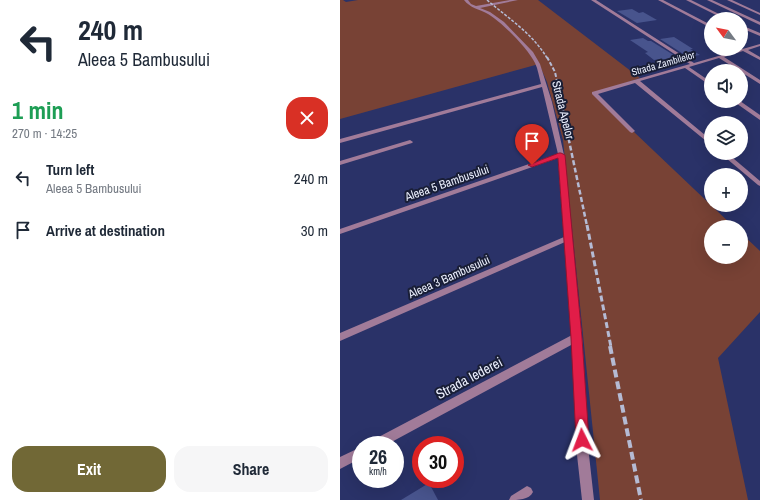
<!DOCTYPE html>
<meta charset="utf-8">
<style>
body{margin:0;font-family:"Archivo Narrow",sans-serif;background:#f6f6f7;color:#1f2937;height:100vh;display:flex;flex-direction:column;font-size:15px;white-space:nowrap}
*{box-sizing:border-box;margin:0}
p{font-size:13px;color:#747a83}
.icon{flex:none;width:22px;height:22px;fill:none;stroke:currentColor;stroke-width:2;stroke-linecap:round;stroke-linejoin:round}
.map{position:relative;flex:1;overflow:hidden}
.sheet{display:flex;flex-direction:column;background:#fff;width:340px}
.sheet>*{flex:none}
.banner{background:#fff;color:#1f2937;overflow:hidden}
.needle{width:26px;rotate:302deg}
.tools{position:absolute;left:364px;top:12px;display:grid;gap:8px}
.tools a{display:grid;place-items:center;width:44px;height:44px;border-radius:50%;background:#fff;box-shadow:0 4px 16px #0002;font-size:20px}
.speed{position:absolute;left:12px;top:436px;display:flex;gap:8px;font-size:20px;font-weight:700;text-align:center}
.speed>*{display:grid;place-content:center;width:52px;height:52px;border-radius:50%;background:#fff;box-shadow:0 4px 16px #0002;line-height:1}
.speed small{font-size:10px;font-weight:400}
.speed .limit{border:6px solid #d22;background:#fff;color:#111}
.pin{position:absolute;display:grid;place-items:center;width:34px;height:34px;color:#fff;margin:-41px -17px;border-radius:50% 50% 50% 0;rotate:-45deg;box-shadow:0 0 4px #0007}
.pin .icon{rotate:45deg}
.me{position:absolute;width:44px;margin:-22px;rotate:357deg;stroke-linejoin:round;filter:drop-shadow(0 0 3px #0008)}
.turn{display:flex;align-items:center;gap:14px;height:84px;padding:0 12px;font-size:18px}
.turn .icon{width:52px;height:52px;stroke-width:2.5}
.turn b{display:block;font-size:28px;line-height:34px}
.round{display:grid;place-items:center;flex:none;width:42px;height:42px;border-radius:16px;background:#f6f6f7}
.headline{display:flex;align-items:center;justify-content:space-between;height:68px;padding:0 12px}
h1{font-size:24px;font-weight:700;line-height:30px;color:#1e9e55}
.cta{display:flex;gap:8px;margin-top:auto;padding:8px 12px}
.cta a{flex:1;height:46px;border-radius:16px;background:#716836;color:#fff;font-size:16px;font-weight:700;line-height:46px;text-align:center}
.cta a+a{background:#f6f6f7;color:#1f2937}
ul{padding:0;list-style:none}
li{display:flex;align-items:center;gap:12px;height:52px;padding:0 12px}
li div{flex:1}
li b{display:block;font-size:15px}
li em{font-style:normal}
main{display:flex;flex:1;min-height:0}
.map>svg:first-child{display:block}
.green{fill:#784235}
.building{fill:#48548d}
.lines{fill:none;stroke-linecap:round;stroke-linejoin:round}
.minor{fill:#a17b99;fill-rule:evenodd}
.rail-far4{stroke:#b5bbd4;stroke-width:1.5;stroke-dasharray:3 1.5;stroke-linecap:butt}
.rail-far3{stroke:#b5bbd4;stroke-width:2;stroke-dasharray:4 2;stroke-linecap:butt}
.rail-far2{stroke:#b5bbd4;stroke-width:2.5;stroke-dasharray:5 2.5;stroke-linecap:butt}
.rail-far1{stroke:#b5bbd4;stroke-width:3;stroke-dasharray:6 3;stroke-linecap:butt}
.rail{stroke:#b5bbd4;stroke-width:4;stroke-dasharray:8 4;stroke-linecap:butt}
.route{fill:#e11d48;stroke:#92132f}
.labels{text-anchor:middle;stroke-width:4;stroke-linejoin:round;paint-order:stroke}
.far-street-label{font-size:10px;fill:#ebeffd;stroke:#191e36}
.street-label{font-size:12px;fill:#ebeffd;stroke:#191e36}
.near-street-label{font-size:14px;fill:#ebeffd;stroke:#191e36}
</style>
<main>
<section class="sheet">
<div class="banner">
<div class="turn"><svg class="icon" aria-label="left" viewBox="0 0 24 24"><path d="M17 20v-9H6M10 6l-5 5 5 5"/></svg><div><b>240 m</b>Aleea 5 Bambusului</div></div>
</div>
<div class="headline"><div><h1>1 min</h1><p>270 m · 14:25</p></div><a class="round" style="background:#d93025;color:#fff"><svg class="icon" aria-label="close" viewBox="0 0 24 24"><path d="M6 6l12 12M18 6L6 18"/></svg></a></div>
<ul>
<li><svg class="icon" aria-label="left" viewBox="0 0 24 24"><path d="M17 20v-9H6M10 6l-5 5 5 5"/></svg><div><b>Turn left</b><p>Aleea 5 Bambusului</p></div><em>240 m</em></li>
<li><svg class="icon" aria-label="arrive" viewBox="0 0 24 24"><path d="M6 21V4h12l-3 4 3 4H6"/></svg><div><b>Arrive at destination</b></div><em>30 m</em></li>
</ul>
<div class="cta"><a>Exit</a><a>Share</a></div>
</section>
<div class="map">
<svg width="420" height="500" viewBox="0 0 420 500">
<rect width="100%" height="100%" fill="#2a3268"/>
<polygon class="green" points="0,0 3,0 6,2 18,0 198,0 300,78 254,94 394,227 371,227 371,257 401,257 401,233 420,251 420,312 378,358 408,500 260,500 223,140 207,82 199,64 0,119"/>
<g class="building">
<polygon points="292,9 299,13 303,12 317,20 297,23 277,11"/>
<polygon points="334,37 353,49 350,49 360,55 348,57 320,39"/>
<polygon points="303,38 308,41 311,41 340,59 325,62 320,59 314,60 305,53 308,52 290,40"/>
<polygon points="89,483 98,500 61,500"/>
</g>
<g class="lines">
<g class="minor">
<path d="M 124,0 L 128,0 L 131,4 L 136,6 L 170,0 L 178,0 L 140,8 L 150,12 L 164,22 L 193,52 L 200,64 L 212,102 L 224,155 L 242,337 L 249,455 L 254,500 L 242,500 L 237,455 L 233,344 L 46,445 L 29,445 L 31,441 L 232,335 L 225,242 L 0,341 L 0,333 L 224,237 L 218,158 L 0,234 L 0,229 L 218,154 L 202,87 L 0,143 L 0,139 L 201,84 C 199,77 198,69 195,63 C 188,49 162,22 148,14 C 139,9 130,8 124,0 Z"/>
<polygon points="251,0 256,0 354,63 420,44 420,46 408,50 420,57 420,60 403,51 384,57 420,80 420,84 379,58 349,67 371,82 371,86 345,68 300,81 371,140 371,145 295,83 258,94 295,131 292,133 290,132 252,94 252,92 350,64"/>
<polygon points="318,0 323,0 371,25 371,28"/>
<polygon points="346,0 351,0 389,19 384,19"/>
<polygon points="367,0 372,0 420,22 420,25"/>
<polygon points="387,0 392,0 420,13 420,15"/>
<polygon points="401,25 420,33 420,36 401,28"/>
<polygon points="393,101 400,101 420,115 420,120"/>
<polygon points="70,140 73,142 72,143 0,165 0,161"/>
<polygon points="380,153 387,153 420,181 420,186 418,185"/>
<polygon points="21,447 21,458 0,469 0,457"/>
<path d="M 187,486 L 191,488 L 193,492 C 189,500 178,500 169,500 L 171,496 Z"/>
</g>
<path class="rail-far4" d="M 147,0 C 168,18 193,34 207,58"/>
<polyline class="rail-far3" points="207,57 215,72 228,132"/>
<polyline class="rail-far2" points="227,131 247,226"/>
<polyline class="rail-far1" points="247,225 271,347"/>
<polyline class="rail" points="270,346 301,500"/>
</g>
<polygon class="route" points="219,153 221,153 225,155 242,338 249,440 247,444 242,446 238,444 236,440 231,338 218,158 192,167 188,165"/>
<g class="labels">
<g class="far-street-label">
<text transform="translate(323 63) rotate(-16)" y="4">Strada Zambilelor</text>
</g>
<g class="street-label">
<text transform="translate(223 110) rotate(76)" y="4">Strada Apelor</text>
<text transform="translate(107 183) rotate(-19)" y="4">Aleea 5 Bambusului</text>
<text transform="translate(109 277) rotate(-24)" y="4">Aleea 3 Bambusului</text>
</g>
<g class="near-street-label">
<text transform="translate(129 378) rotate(-28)" y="5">Strada Iederei</text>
</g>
</g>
</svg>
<div class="tools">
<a><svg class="needle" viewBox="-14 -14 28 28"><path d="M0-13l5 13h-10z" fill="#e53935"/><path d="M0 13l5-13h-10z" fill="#747a83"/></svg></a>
<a><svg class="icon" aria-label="sound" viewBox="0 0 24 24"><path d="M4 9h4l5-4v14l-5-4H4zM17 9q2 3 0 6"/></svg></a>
<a><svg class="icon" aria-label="layers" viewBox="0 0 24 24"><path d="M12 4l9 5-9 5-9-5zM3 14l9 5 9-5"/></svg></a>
<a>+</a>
<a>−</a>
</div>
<div class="speed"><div>26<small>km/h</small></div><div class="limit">30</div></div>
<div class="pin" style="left:192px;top:165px;background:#d93025"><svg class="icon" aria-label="arrive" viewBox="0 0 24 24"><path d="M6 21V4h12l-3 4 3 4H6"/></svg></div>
<svg class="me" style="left:242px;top:440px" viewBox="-20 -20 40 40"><path d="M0-17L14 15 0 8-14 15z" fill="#e11d48" stroke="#fff" stroke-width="4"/></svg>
</div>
</main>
